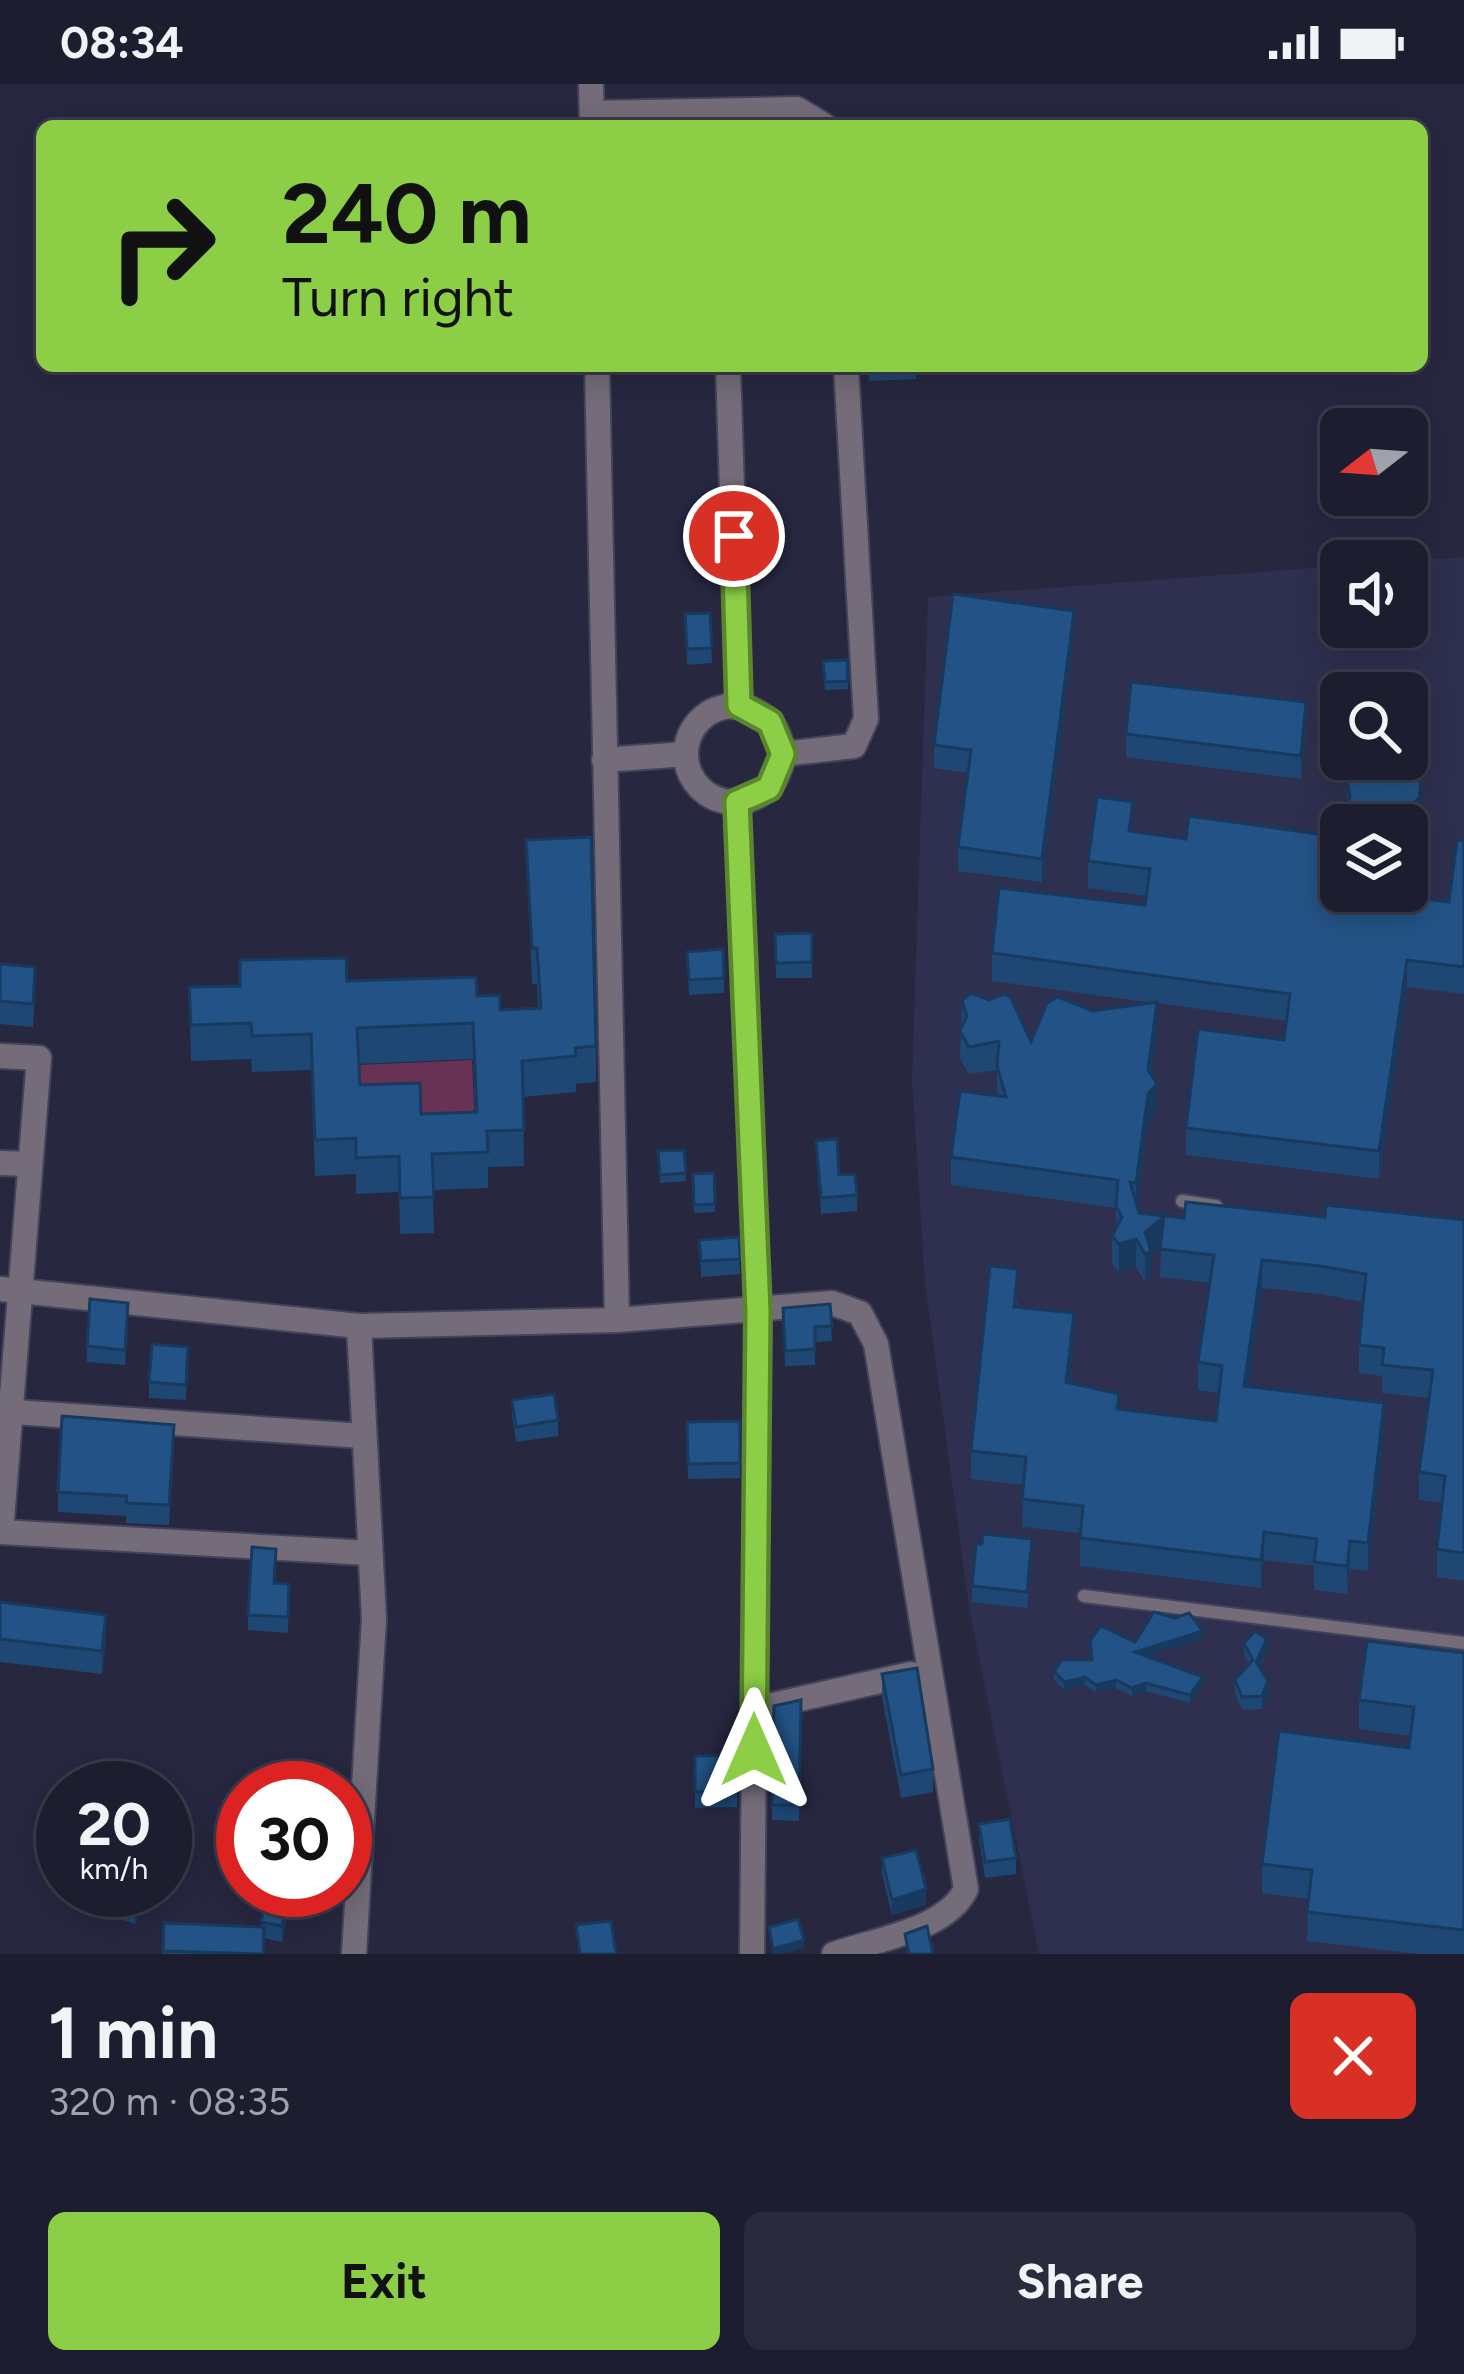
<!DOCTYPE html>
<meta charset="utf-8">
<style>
body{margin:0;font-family:Figtree,sans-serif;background:#2a2a3c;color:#f1f3f6;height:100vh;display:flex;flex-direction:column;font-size:45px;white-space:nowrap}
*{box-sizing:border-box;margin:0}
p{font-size:39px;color:#a0a2ab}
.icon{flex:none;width:66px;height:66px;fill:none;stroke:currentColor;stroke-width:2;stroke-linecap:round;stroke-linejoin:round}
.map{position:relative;height:1870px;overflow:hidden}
.panel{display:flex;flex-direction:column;background:#1d1d30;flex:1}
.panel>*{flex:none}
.hud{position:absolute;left:36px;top:36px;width:1392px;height:252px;border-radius:18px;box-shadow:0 6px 30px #0003,0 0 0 3px #3b3b4c;background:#8cce45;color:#111;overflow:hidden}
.needle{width:78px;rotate:253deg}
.tools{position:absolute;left:1320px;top:324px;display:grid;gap:24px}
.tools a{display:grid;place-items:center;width:108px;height:108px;border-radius:18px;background:#1d1d30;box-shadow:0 6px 30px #0003,0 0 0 3px #3b3b4c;font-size:60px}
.speed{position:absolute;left:36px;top:1677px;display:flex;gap:24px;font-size:60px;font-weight:700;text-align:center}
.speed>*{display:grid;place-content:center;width:156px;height:156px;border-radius:50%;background:#1d1d30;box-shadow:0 6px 30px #0003,0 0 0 3px #3b3b4c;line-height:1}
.speed small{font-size:30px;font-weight:400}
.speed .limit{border:18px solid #d22;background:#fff;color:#111}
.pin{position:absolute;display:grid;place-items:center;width:102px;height:102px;color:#fff;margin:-51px;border:6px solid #fff;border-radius:50%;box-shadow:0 3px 12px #0007}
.me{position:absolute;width:132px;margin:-66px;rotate:0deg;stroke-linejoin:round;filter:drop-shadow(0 0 9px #0008)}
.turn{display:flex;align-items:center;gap:42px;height:252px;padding:0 48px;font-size:54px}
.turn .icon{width:156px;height:156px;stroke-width:2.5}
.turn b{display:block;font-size:84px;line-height:102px}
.round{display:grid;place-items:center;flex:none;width:126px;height:126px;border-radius:18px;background:#2a2a3c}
.head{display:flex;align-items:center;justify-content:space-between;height:204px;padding:0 48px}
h1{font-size:72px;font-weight:700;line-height:90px}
.cta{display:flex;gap:24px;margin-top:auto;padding:24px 48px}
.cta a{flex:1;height:138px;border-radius:18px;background:#8cce45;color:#111;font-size:48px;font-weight:700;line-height:138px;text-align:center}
.cta a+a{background:#2a2a3c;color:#f1f3f6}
.status{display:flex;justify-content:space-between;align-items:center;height:84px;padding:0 60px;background:#1d1d30;direction:ltr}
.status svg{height:33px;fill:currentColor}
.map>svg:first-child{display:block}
.built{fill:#2f304f;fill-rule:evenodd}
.green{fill:#673254}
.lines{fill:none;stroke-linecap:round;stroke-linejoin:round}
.service-casing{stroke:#43435b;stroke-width:16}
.minor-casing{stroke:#43435b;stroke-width:28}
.service{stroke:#746d79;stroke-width:12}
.minor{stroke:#746d79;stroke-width:24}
.wall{fill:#1e4773;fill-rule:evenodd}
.shaded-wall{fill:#183a5e}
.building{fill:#235386;stroke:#183a5e;stroke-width:3;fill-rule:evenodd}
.route-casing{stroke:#5b862d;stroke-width:30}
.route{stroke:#8cce45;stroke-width:21}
</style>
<div class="status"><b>08:34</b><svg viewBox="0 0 49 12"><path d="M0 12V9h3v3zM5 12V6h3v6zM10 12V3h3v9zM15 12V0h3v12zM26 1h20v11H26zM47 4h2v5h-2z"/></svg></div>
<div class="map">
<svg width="1464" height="1870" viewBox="0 0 1464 1870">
<rect width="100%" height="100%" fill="#272740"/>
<path class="built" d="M 1464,473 L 1464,1870 L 1039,1870 L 969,1523 L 925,1199 L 912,995 L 928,513 L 1341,482 L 1341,543 L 1407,543 L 1407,477 ZM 1341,609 L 1407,609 L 1407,675 L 1341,675 ZM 1341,741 L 1407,741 L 1407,807 L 1341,807 Z"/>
<polygon class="green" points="472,976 476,1062 362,1067 358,981"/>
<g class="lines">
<g class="service-casing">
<g id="service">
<polyline points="1182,1117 1216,1122"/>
<polyline points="1084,1512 1464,1559"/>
</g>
</g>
<g class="minor-casing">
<g id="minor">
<polyline points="591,0 592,42"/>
<polyline points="592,29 797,25 825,42"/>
<polyline points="597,282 617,1236"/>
<polyline points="728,282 739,621"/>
<circle cx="734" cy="670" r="48"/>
<polyline points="783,670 854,662 866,635 846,282"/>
<polyline points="604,676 686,670"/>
<polyline points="737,718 758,1227 752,1870"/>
<polyline points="0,972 39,974 1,1448 369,1469"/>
<polyline points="0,1079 29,1080"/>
<path d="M 0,1205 L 359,1242 L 617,1236 L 832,1219 L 860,1229 L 876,1260 L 966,1805 C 947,1846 874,1856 834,1870"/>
<polyline points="0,1327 363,1352"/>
<polyline points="755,1625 911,1590"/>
<polyline points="354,1870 374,1535 359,1242"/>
</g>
</g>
<use href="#service" class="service"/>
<use href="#minor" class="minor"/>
</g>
<g class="wall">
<polygon points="868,282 916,282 916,295 869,297"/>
<polygon points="710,529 712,579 687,581 685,530"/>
<polygon points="1074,550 1042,798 958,787 958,763 968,689 934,684 934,661"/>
<polygon points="847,576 848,605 825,606 823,577"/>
<polygon points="1306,642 1301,695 1126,673 1126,650"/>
<polygon points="1347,693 1421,726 1419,741 1416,744 1417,774 1407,741 1398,811 1449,818 1464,757 1464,910 1407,903 1379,1095 1186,1071 1186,1044 1284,956 1286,937 1157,919 1157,946 1151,991 1157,1028 1148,1038 1137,1121 1139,1129 1184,1134 1325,1133 1464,1136 1464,1497 1437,1493 1437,1465 1442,1419 1419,1416 1419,1388 1429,1314 1382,1309 1382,1292 1359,1289 1359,1261 1363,1218 1320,1210 1262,1204 1248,1303 1384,1347 1368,1487 1350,1485 1347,1510 1314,1506 1314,1482 1264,1476 1261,1504 1080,1482 1080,1449 1022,1443 1023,1401 971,1395 971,1367 1018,1213 1017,1223 1074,1257 1069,1298 1119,1325 1216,1337 1219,1309 1198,1306 1198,1278 1210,1199 1160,1193 1161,1164 1151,1171 1151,1195 1145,1198 1136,1183 1119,1188 1112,1180 1112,1152 1116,1145 1116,1124 951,1101 951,1073 997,1012 997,986 969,990 960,975 962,917 1031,958 1093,927 1153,919 992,897 992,869 1145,821 1146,812 1088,804 1088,777 1133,748 1186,755 1332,752 1347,719"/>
<path d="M 526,756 L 596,962 L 596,998 L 576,1000 L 576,1008 L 523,1013 L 524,1082 L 488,1083 L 488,1104 L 433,1106 L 434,1149 L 400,1150 L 399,1108 L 356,1110 L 356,1090 L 315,1092 L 311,986 L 252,988 L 251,975 L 191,977 L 189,903 L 347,897 L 477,912 L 500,926 L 538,924 L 537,900 L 532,900 ZM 473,975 L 475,1028 L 421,1030 L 360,1001 L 359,980 Z"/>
<polygon points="812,849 812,894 776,894 775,850"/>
<polygon points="687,868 724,894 724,909 689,911"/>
<polygon points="0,880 35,906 33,943 0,940"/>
<polygon points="816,1057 839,1091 857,1111 857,1127 821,1130"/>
<polygon points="684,1066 686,1097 660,1099 658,1067"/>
<polygon points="693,1090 715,1120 715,1128 694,1129"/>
<polygon points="739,1153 740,1190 701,1193 699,1156"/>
<polygon points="830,1220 832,1257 815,1258 815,1281 785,1282 783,1224"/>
<polygon points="128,1235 125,1281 87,1278 87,1262"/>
<polygon points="188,1278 186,1316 149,1314 149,1298"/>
<polygon points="512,1316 558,1336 558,1352 516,1358 512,1332"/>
<polygon points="740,1337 740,1394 688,1395 687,1338"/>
<polygon points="174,1361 169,1441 126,1439 126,1432 58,1428 58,1408"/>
<polygon points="1032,1471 1027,1524 972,1518 972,1502"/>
<polygon points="275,1499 289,1500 288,1549 248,1546 248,1531"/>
<polygon points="0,1518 106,1554 102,1590 0,1578"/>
<polygon points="1203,1555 1146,1572 1203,1601 1190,1619 1146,1607 1132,1612 1116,1604 1096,1608 1085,1601 1064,1606 1054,1595 1054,1587 1091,1576 1135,1558"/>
<polygon points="1244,1559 1267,1568 1260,1584 1268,1610 1262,1625 1242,1626 1235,1609 1235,1596 1249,1581 1244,1572"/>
<polygon points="1464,1569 1464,1870 1419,1870 1307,1857 1308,1815 1262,1809 1262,1780 1409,1664 1410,1652 1359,1645 1359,1616"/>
<polygon points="882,1590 933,1685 933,1708 901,1714 882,1613"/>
<polygon points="801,1616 799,1737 772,1736 774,1622"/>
<polygon points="737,1671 737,1723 695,1724 695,1672"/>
<polygon points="979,1740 1016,1774 1016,1790 985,1794 979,1756"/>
<polygon points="882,1774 926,1821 892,1831 882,1790"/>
<polygon points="146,1806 135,1840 110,1832 110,1816"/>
<polygon points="267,1806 292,1806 282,1858 264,1854 264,1870 163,1870 164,1839 261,1843"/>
</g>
<g class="shaded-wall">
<polygon points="1074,527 1074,550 1042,798 1042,775"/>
<polygon points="1306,618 1306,642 1301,695 1301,672"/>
<polygon points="1421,698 1419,741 1409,751 1409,723"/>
<polygon points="1417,747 1417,774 1407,783 1407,755"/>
<polygon points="1407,876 1407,903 1379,1095 1379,1067"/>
<polygon points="1157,918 1157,946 1149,1009 1157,1000 1157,1028 1148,1038 1136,1127 1136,1099"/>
<polygon points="1164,1133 1164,1161 1151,1171 1151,1195 1145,1198 1145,1148"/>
<polygon points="1136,1155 1136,1183 1119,1188 1119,1160"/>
<polygon points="1262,1176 1262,1204 1244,1330 1244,1302"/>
<polygon points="1074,1229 1074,1257 1066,1326 1066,1298"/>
<polygon points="1384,1319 1384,1347 1368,1487 1368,1459"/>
<polygon points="1264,1448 1264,1476 1261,1504 1261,1476"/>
<polygon points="1350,1457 1350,1485 1347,1510 1347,1482"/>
<polygon points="106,1531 106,1554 102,1590 102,1567"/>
<polygon points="1203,1547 1203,1555 1135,1575 1135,1568"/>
<polygon points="1267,1555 1267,1568 1256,1591 1256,1578"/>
<polygon points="1085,1593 1085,1601 1064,1606 1064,1598"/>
<polygon points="1203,1593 1203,1601 1190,1619 1190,1611"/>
<polygon points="1116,1596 1116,1604 1096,1608 1096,1601"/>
<polygon points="1268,1597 1268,1610 1262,1625 1262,1612"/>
<polygon points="1146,1599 1146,1607 1132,1612 1132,1604"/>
<polygon points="926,1805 926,1821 892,1831 892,1816"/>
<polygon points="141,1806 146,1806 135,1840 135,1824"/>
<polygon points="289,1806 292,1806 282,1858 282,1842"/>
<polygon points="804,1856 804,1864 782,1870 773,1870 773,1865"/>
</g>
<g class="building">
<polygon points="953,510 1074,527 1042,775 958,763 971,666 934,661"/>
<polygon points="710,529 712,564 687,565 685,530"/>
<polygon points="847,576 848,597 825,598 823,577"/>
<polygon points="1131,598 1306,618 1301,672 1126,650"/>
<polygon points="1361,683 1385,697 1403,688 1421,698 1419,714 1409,723 1417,747 1407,755 1407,741 1341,741 1341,807 1395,807 1394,810 1449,818 1457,756 1464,757 1464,883 1407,876 1379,1067 1186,1044 1198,945 1284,956 1290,910 992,869 999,804 1145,821 1150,785 1088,777 1097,713 1133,718 1129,747 1186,755 1189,732 1332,752 1350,713 1347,693"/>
<path d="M 591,753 L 596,962 L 575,964 L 576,972 L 522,977 L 524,1046 L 487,1047 L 488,1068 L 432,1070 L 434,1113 L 400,1114 L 399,1072 L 356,1074 L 356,1054 L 315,1056 L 311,950 L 252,952 L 251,939 L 191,941 L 189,903 L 240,902 L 240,876 L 346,874 L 347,897 L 476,893 L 477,912 L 500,911 L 500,926 L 541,924 L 537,864 L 532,864 L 526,756 ZM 473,939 L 477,1028 L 421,1030 L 420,999 L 360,1001 L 357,944 Z"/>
<polygon points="812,849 812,878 776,879 775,850"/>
<polygon points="723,865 724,894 689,896 687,868"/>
<polygon points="0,880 35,883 33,920 0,917"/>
<polygon points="971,909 989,916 1004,910 1011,914 1031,958 1047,919 1058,913 1093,927 1157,918 1148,986 1157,1000 1148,1010 1136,1099 1130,1098 1139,1129 1184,1134 1186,1118 1325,1133 1326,1121 1464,1136 1464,1469 1437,1465 1445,1392 1419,1388 1433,1286 1382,1281 1384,1264 1359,1261 1366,1190 1320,1182 1262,1176 1244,1302 1384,1319 1368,1459 1350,1457 1347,1482 1314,1478 1317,1455 1264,1448 1261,1476 1080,1454 1083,1422 1022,1415 1026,1373 971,1367 990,1182 1018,1185 1014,1223 1074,1229 1066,1298 1119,1310 1117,1325 1216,1337 1222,1282 1198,1278 1214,1171 1160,1165 1164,1133 1145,1148 1151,1167 1145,1170 1136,1155 1119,1160 1112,1152 1122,1133 1116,1122 1118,1096 951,1073 960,1007 1006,1013 997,982 999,957 969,963 960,947 967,932 962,917"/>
<polygon points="837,1055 839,1091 855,1090 857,1111 821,1114 816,1057"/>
<polygon points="684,1066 686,1089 660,1091 658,1067"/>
<polygon points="714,1089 715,1120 694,1121 693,1090"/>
<polygon points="739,1153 740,1175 701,1177 699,1156"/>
<polygon points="90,1215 128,1219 125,1266 87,1262"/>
<polygon points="830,1220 832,1242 815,1243 815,1265 785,1267 783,1224"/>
<polygon points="152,1260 188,1263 186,1301 149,1298"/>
<polygon points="554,1310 558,1336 516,1343 512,1316"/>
<polygon points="62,1332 174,1341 169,1421 126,1419 127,1412 58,1408"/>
<polygon points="740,1337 740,1379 688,1380 687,1338"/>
<polygon points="983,1450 1032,1455 1027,1508 972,1502 976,1460 982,1460"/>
<polygon points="252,1463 276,1465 274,1499 289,1500 288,1533 248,1531"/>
<polygon points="0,1518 106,1531 102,1567 0,1555"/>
<polygon points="1154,1528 1175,1534 1189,1529 1203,1547 1135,1568 1203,1593 1190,1611 1146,1599 1132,1604 1116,1596 1096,1601 1085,1593 1064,1598 1054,1587 1062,1576 1092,1576 1090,1556 1101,1542 1135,1558"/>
<polygon points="1255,1547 1267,1555 1256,1578 1268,1597 1262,1612 1242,1613 1235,1596 1253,1576 1244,1559"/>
<polygon points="1367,1557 1464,1569 1464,1846 1307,1828 1312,1786 1262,1780 1279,1647 1409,1664 1414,1623 1359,1616"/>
<polygon points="917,1584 933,1685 901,1691 882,1590"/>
<polygon points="801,1616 799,1721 772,1721 774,1622"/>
<polygon points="737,1671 737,1707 695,1708 695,1672"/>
<polygon points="1010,1735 1016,1774 985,1778 979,1740"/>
<polygon points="916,1766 926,1805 892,1816 882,1774"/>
<polygon points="113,1806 141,1806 135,1824 110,1816"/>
<polygon points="267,1806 289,1806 282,1842 261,1838"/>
<polygon points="798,1835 804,1856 773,1865 769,1843"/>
<polygon points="611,1837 616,1870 580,1870 576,1841"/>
<polygon points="164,1839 264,1843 263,1870 163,1867"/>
<polygon points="927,1842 933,1870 909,1870 905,1850"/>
</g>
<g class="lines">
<g class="route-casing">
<polyline id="route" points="734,452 739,621 770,638 783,670 769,704 737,718 758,1227 754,1666"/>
</g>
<use href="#route" class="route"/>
</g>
</svg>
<div class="tools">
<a><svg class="needle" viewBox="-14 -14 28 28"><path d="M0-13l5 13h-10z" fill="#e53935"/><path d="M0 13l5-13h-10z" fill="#a0a2ab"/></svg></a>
<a><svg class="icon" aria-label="sound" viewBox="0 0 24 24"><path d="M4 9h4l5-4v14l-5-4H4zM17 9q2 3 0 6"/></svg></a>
<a><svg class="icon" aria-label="search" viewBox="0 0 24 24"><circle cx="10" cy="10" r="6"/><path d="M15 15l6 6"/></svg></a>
<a><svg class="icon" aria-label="layers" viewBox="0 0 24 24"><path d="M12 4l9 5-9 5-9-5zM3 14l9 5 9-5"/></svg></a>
</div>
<div class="speed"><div>20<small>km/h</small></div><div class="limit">30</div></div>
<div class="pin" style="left:734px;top:452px;background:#d93025"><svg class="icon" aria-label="arrive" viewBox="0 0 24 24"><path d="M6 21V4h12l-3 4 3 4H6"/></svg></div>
<svg class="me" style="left:754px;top:1666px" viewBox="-20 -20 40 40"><path d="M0-17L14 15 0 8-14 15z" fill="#8cce45" stroke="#fff" stroke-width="4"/></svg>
<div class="hud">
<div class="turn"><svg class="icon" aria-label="right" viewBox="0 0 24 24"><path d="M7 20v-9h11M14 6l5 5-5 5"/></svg><div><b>240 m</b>Turn right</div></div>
</div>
</div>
<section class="panel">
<div class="head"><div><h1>1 min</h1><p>320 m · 08:35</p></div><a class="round" style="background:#d93025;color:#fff"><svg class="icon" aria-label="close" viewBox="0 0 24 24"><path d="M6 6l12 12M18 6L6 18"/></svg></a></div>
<div class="cta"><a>Exit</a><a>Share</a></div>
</section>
